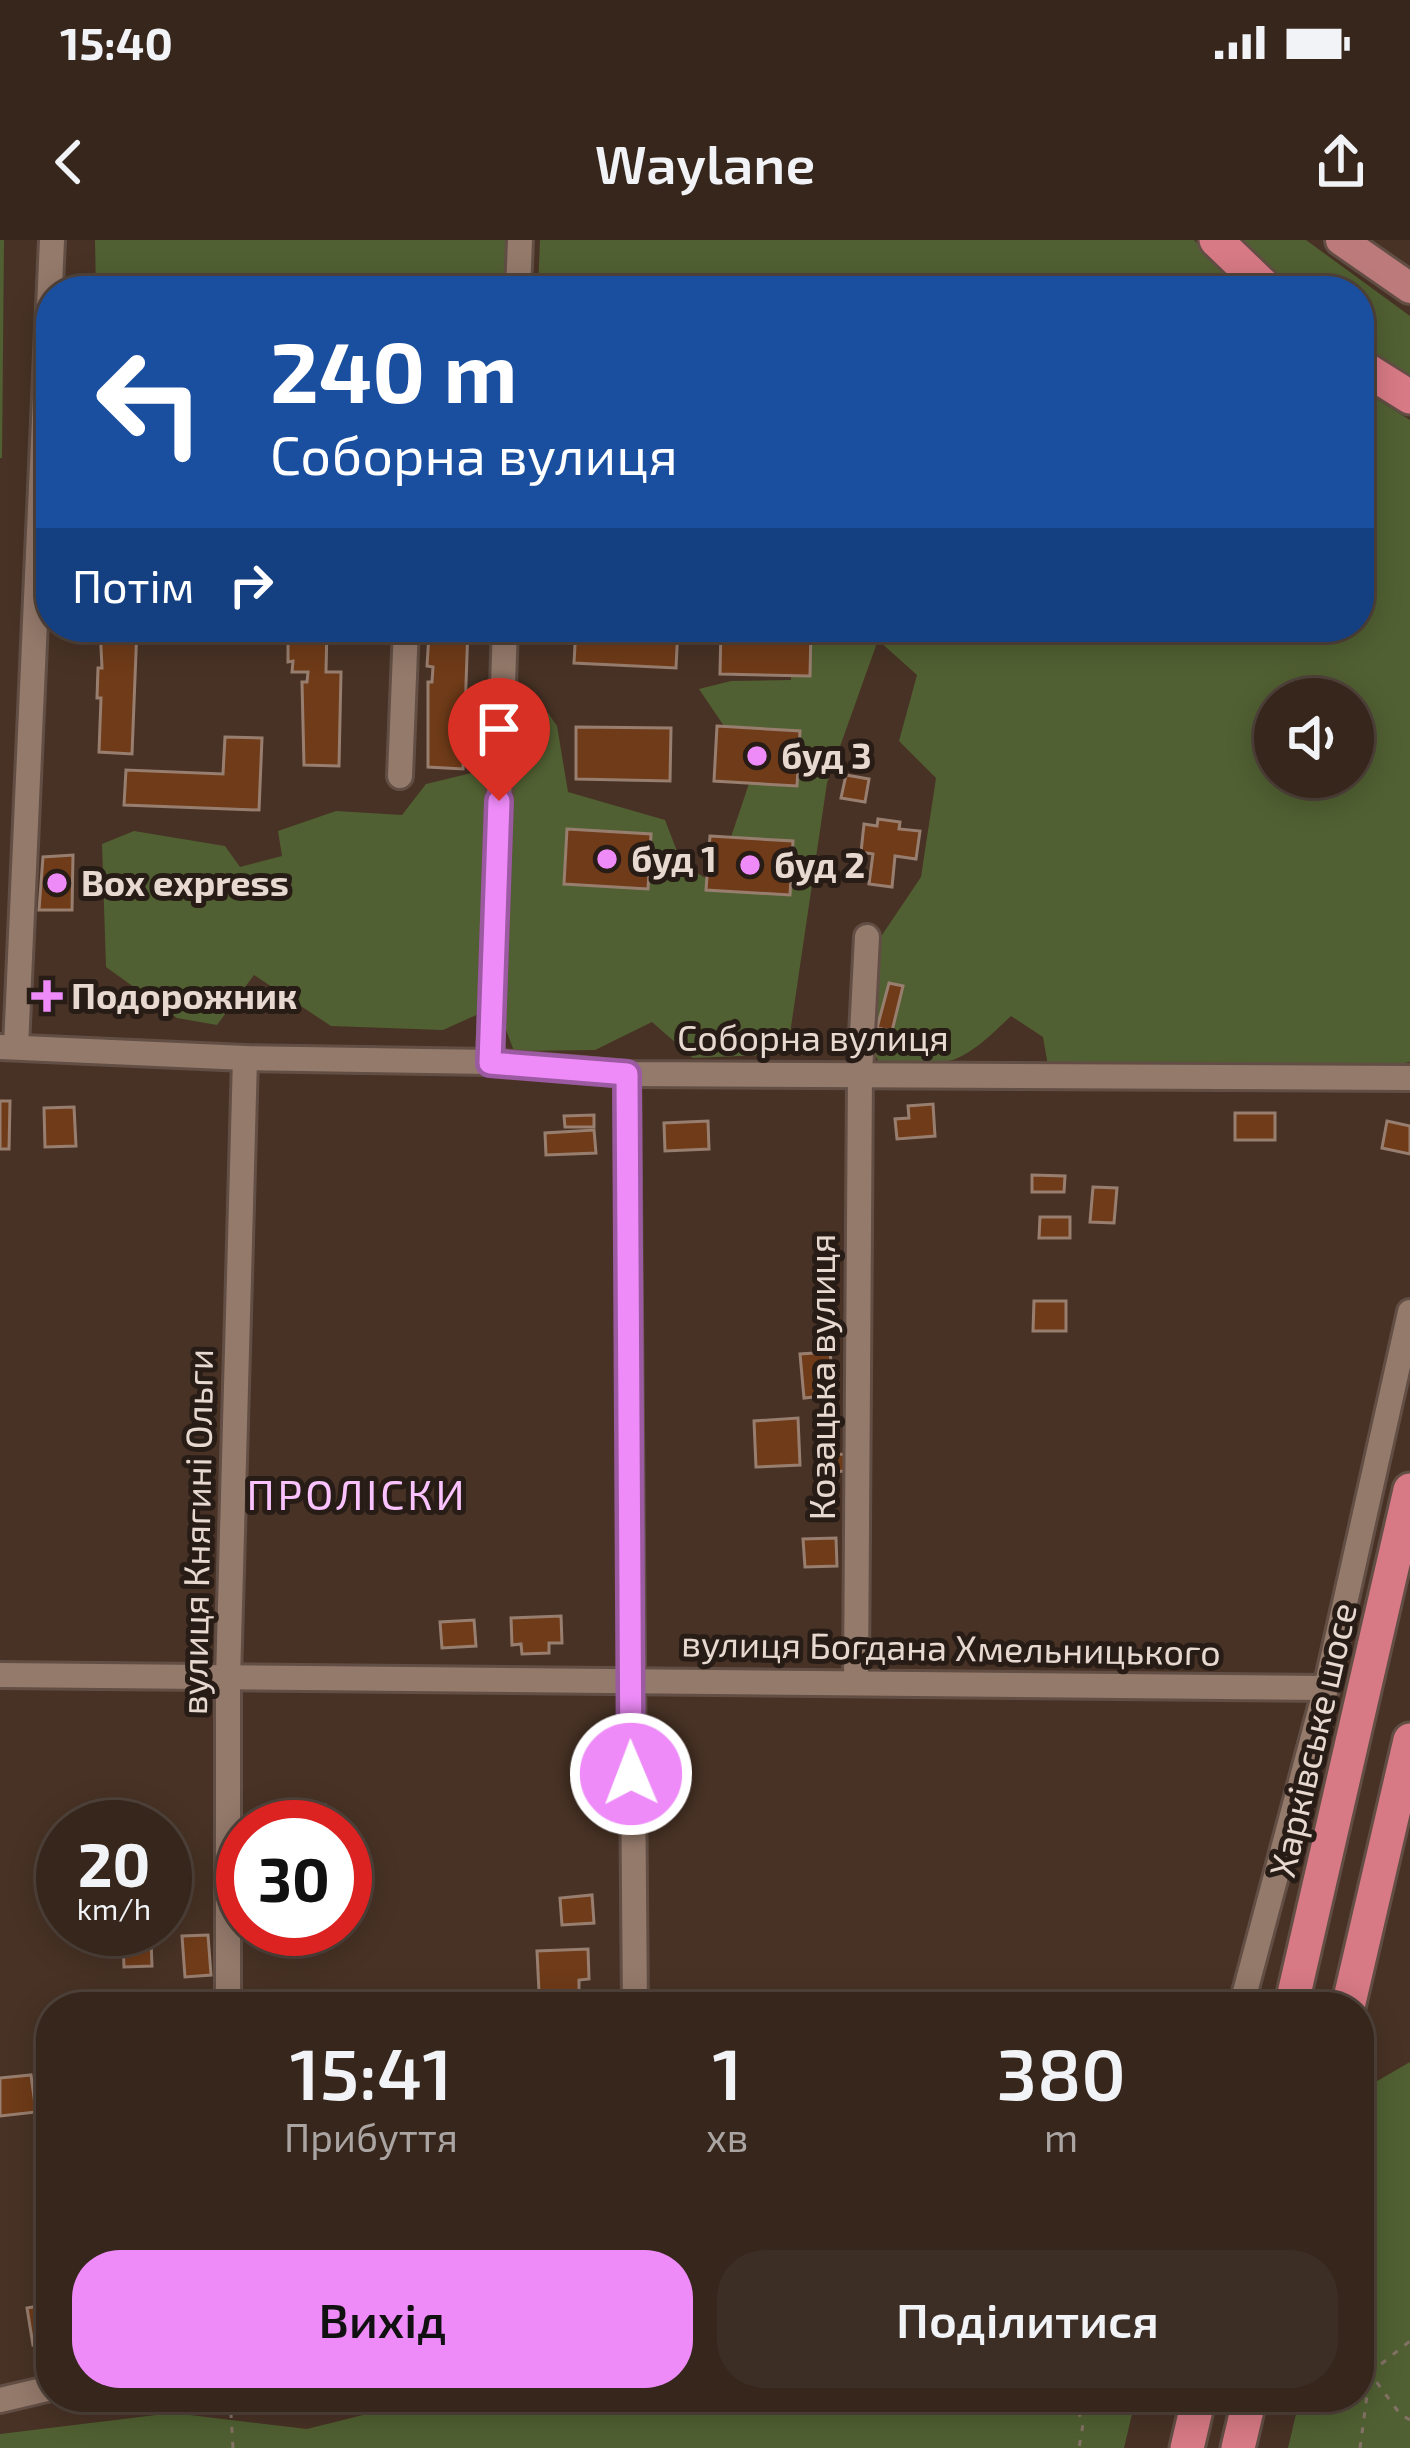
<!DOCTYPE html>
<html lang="uk">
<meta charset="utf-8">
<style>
body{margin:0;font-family:"Exo 2",sans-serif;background:#3d2e25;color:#f1f3f6;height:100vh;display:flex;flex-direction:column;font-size:45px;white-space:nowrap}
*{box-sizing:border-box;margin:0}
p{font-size:39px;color:#aaa5a3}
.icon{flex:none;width:66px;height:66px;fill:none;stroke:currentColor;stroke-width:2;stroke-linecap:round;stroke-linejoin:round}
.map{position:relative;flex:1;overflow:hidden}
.sheet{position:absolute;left:36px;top:1752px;width:1338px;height:420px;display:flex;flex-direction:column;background:#36261c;border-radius:48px;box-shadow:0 6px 30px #0003,0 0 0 3px #50433b}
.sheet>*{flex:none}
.top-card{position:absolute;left:36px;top:36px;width:1338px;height:366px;border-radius:48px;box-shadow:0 6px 30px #0003,0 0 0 3px #50433b;background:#1a4fa0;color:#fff;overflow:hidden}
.buttons{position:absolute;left:1254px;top:438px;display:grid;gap:24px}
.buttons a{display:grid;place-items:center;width:120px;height:120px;border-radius:50%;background:#36261c;box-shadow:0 6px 30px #0003,0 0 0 3px #50433b;font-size:60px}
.speed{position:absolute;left:36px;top:1560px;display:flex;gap:24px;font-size:60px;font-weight:700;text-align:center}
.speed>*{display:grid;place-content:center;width:156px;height:156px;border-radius:50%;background:#36261c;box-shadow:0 6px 30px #0003,0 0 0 3px #50433b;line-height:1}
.speed small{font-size:30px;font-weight:400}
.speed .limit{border:18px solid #d22;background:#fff;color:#111}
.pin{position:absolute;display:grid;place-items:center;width:102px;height:102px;color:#fff;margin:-123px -51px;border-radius:50% 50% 50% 0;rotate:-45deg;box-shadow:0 0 12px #0007}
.pin .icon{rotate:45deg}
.me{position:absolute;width:132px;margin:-66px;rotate:359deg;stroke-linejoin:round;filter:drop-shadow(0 0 9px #0008)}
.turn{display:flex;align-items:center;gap:42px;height:252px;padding:0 36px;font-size:54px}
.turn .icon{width:156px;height:156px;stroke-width:2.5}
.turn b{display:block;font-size:84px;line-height:102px}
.then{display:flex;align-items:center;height:114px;padding:0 36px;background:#0003;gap:24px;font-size:45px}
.eta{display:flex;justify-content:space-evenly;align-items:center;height:204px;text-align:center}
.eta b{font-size:72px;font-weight:600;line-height:84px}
.button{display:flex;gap:24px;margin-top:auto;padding:24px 36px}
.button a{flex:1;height:138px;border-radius:48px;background:#ee8bf8;color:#111;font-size:48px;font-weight:600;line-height:138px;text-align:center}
.button a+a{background:#3d2e25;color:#f1f3f6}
.status{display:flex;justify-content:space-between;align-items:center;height:84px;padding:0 60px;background:#36261c;direction:ltr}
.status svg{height:33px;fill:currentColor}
header{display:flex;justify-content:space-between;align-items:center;height:156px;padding:0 36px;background:#36261c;font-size:54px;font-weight:600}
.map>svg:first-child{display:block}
.green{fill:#516032;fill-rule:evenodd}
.building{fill:#6f3b18;stroke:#987e6f;stroke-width:3}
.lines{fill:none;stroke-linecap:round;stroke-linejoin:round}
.minor-casing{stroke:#624e44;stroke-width:30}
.major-casing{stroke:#624e44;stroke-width:36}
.highway-casing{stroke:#624e44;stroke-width:39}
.path{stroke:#857267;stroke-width:3;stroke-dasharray:6 9;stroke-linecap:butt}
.minor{stroke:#947a6b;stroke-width:24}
.major{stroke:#bc7a7b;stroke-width:30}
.highway{stroke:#d77a85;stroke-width:33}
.route-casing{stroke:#9b5aa1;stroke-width:30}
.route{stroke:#ee8bf8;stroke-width:21}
.poi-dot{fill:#ee8bf8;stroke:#271c16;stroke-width:4.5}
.labels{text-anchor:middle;stroke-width:10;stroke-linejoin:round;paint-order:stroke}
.poi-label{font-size:36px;font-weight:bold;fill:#e7d8d0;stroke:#271c16;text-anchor:start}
.street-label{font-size:36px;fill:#e7d8d0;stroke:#271c16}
.quarter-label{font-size:42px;letter-spacing:3px;fill:#fac2fe;stroke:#271c16}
</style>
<div class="status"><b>15:40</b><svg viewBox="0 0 49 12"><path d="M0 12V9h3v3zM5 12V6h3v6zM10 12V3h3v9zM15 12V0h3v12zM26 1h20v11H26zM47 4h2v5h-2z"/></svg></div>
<header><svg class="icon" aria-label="back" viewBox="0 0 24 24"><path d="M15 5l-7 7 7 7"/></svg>Waylane<svg class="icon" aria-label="share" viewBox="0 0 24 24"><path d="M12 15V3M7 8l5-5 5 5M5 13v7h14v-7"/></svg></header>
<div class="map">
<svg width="1410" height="2208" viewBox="0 0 1410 2208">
<rect width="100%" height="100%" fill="#483225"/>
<g class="green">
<polygon points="0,0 4,0 2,218 0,218"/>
<polygon points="95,0 516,0 514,51 96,51"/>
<polygon points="540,0 1194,0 1243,51 538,51"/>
<polygon points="1229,0 1306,0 1410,76 1410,145 1359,110 1359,51 1284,51"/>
<path d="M 1359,148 L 1410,180 L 1410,822 L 1382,827 L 1048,826 L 1043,797 L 1011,776 C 959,826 951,828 879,822 L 869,805 L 878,701 L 921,637 L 936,538 L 899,501 L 917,435 L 878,400 L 827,543 L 787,814 L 693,818 L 652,782 L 595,810 L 514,811 L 503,782 L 516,485 L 524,472 L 548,473 L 557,486 L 568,552 L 665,580 L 682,624 L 727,651 L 732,594 L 762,505 L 730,495 L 699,449 L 731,441 L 791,440 L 792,387 L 1359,387 ZM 1275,459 L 1353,459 L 1353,537 L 1275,537 Z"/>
<polygon points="480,531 496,542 483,772 443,790 331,786 254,735 217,785 177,778 106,727 102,604 134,591 225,606 240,627 282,616 278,591 336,571 402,575 426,544"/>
<polygon points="1410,1822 1410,2208 1288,2208 1300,2157 1359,2157 1359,1902 1372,1844"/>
<polygon points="435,2157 1136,2157 1124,2208 0,2208 0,2194 173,2173 307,2189"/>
</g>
<g class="building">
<polygon points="100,387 137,387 132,514 99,512 101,458 97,458 98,428 102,428"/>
<polygon points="293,387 327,387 326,432 341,432 339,526 304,525 302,442 307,442 308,432 292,432 293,421 288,422 288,393 293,393"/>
<polygon points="434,387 468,387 463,529 428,527 428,442 432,442 433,427 427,426 429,394 434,394"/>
<polygon points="576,387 678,387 676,428 574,423"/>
<polygon points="721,387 811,387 810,436 720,434"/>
<polygon points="717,486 800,491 797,546 714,541"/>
<polygon points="576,487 671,488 670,541 576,539"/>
<polygon points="225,497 262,498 259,570 124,565 126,530 223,534"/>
<polygon points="846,535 869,539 865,562 841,558"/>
<polygon points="878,579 900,582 899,589 920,591 916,619 895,616 892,647 869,644 873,614 861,612 864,584 877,586"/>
<polygon points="567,589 651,594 648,649 564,644"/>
<polygon points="710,596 793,601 790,655 706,650"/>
<polygon points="73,615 72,670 39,670 43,617"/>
<polygon points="889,743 903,746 892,791 877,788"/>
<polygon points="0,861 10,861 9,909 0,909"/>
<polygon points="933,864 935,896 897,899 895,879 909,878 908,866"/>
<polygon points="74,867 76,906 45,907 44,868"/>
<rect x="1235" y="873" width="40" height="27"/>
<polygon points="594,875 594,887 565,887 564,876"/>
<polygon points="708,881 709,909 665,911 664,883"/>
<polygon points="1387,881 1410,886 1410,914 1382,908"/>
<polygon points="594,890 596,913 546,915 545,893"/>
<polygon points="1032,935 1065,936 1064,952 1032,952"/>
<polygon points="1093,947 1117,948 1114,983 1090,982"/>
<polygon points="1040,977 1070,977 1070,998 1039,998"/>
<polygon points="1034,1061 1066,1061 1066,1091 1033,1091"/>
<polygon points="830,1112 834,1155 804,1158 800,1114"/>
<polygon points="798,1178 800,1225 756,1227 754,1181"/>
<polygon points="846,1214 847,1231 827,1232 826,1215"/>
<polygon points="836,1298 837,1326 805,1327 803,1299"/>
<polygon points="561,1376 562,1403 549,1403 549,1413 522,1414 521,1404 512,1405 511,1378"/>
<polygon points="474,1380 476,1406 442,1408 440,1382"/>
<rect x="281" y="1565" width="44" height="22"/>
<polygon points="592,1655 594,1683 562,1685 560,1658"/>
<polygon points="208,1695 211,1735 185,1737 182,1696"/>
<polygon points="151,1700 152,1726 124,1727 123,1702"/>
<polygon points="588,1709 589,1739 579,1740 579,1751 539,1752 537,1711"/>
<polygon points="31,1835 36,1872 0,1876 0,1838"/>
<polygon points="51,2064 51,2102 33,2105 27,2068"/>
</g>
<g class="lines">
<g class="minor-casing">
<g id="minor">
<polyline points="518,51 520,0"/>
<polyline points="400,536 406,387"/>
<polyline points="0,807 245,818 490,822 627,834 1410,838"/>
<polyline points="16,807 52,0"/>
<polyline points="490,822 505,387"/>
<polyline points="627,834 635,1767"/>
<polyline points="0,1435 1326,1448"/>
<polyline points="856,1441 860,833 867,697"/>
<polyline points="228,1767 228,1439 245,818"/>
<polyline points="1241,1767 1326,1448 1410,1072"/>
<polyline points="0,2160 51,2148"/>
</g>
</g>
<g class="major-casing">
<polyline id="major" points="1341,0 1410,48"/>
</g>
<g class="highway-casing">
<g id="highway">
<polyline points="1216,0 1269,51"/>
<polyline points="1359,125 1410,157"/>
<polyline points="1291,1767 1410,1250"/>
<polyline points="1348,1767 1410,1500"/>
<polyline points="1187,2208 1199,2157"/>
<polyline points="1238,2208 1250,2157"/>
</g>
</g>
<g class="path">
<polyline points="1359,2118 1400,2174 1410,2180"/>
<polyline points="230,2157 233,2208"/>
<polyline points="1073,2157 1083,2184 1079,2208"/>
<polyline points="1360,2208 1370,2133 1410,2101"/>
</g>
<use href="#minor" class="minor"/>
<use href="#major" class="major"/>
<use href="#highway" class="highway"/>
</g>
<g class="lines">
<g class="route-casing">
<polyline id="route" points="499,561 490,823 627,834 631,1534"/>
</g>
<use href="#route" class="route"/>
</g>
<g class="poi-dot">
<circle cx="757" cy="516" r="12"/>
<circle cx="607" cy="619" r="12"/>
<circle cx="750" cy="625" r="12"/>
<circle cx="57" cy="643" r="12"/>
<path d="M41 738h12v12h12v12h-12v12h-12v-12h-12v-12h12z"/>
</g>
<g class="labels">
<g class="poi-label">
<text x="781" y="529">буд 3</text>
<text x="631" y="632">буд 1</text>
<text x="774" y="638">буд 2</text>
<text x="81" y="656">Box express</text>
<text x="71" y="769">Подорожник</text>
</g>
<g class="street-label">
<text x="813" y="811">Соборна вулиця</text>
<text transform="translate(822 1137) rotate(-90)" y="13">Козацька вулиця</text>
<text transform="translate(197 1292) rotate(-89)" y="13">вулиця Княгині Ольги</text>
<text transform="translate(951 1408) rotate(1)" y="13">вулиця Богдана Хмельницького</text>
<text transform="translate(1313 1500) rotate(-77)" y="13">Харківське шосе</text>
</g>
<g class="quarter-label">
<text x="357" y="1270">ПРОЛІСКИ</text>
</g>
</g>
</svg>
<div class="buttons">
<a><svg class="icon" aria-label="sound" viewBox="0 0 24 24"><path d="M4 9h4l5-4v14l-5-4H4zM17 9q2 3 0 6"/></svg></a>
</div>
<div class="speed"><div>20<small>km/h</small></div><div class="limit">30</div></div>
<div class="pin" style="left:499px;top:561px;background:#d93025"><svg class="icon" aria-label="arrive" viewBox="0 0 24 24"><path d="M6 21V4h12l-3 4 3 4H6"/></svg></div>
<svg class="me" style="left:631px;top:1534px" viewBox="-20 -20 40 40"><circle r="17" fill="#ee8bf8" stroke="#fff" stroke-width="3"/><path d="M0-11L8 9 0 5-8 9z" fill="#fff"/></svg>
<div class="top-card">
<div class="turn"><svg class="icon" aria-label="left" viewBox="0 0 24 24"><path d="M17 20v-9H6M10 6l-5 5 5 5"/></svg><div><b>240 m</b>Соборна вулиця</div></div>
<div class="then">Потім<svg class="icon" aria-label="right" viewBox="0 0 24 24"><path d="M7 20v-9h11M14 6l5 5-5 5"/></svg></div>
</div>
<section class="sheet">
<div class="eta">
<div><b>15:41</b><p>Прибуття</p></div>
<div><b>1</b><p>хв</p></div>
<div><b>380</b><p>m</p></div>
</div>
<div class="button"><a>Вихід</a><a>Поділитися</a></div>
</section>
</div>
